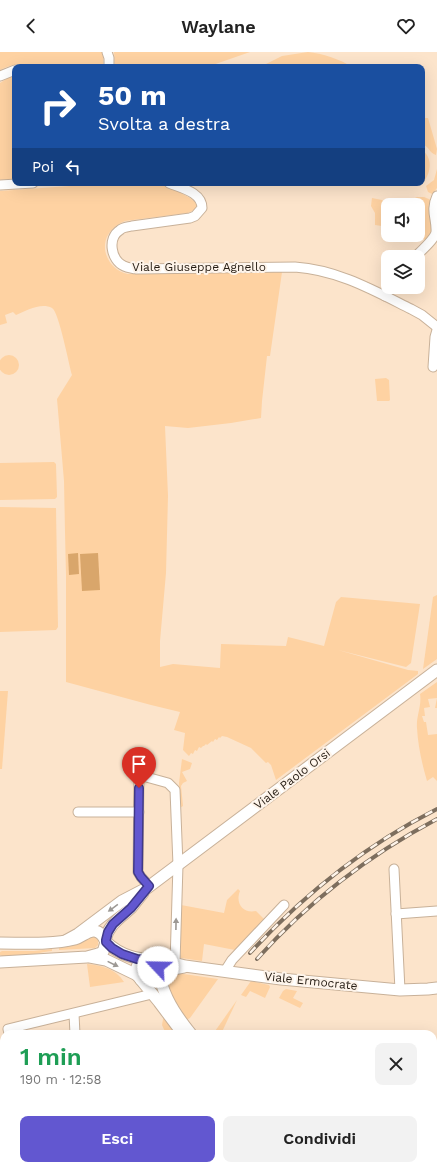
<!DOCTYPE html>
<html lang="it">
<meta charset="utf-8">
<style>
body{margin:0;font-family:"Work Sans",sans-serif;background:#f2f2f2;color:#222;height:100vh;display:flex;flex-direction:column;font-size:15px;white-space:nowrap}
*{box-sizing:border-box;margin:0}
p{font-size:13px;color:#767676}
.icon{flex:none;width:22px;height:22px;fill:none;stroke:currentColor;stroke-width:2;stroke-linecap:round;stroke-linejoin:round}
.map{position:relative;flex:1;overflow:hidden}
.sheet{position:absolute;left:0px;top:978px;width:437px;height:140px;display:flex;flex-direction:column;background:#fff;border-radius:12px 12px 0 0;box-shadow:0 4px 16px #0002}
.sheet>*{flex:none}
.hud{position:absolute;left:12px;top:12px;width:413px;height:122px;border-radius:8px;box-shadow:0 4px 16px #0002;background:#1a4fa0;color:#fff;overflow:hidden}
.buttons{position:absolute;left:381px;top:146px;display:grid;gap:8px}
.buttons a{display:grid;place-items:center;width:44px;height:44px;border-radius:8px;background:#fff;box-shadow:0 4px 16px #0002;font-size:20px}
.pin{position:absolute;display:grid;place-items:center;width:34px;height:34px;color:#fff;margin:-41px -17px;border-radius:50% 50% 50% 0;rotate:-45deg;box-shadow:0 0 4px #0007}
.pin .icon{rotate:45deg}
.me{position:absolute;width:44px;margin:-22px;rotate:294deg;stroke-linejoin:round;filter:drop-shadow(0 0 3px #0008)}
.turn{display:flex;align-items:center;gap:14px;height:84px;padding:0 20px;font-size:18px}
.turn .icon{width:52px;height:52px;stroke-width:2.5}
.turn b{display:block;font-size:28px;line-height:34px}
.then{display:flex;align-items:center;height:38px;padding:0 20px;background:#0003;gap:8px;font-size:15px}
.round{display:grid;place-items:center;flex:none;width:42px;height:42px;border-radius:8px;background:#f2f2f2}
.summary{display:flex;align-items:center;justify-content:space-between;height:68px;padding:0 20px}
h1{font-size:24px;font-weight:600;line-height:30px;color:#1e9e55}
.button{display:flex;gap:8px;margin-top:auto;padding:8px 20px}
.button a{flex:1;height:46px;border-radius:8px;background:#6257d0;color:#fff;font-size:16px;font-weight:600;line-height:46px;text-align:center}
.button a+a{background:#f2f2f2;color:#222}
header{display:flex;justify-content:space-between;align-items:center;height:52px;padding:0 20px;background:#fff;font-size:18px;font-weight:600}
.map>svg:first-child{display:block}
.green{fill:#fed2a2}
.water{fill:#d9a66b}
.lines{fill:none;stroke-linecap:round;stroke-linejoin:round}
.minor-casing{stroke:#c8b199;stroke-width:11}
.major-casing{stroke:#c8b199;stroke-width:13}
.minor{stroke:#fff;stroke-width:9}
.major{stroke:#fff;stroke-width:11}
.rail-casing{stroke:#7d6e5e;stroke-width:4}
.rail{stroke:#fef4ea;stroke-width:2.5;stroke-dasharray:8;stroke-linecap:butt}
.oneway{fill:#9d9995}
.route-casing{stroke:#403987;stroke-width:10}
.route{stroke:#6257d0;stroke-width:7}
.labels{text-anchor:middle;stroke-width:4;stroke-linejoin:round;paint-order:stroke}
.street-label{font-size:12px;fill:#251c13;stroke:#fef4ea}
</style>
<header><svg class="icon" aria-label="back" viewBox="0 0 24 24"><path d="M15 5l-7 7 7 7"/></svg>Waylane<svg class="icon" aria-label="heart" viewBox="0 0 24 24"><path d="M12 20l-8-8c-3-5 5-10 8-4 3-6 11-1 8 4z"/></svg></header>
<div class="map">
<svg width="437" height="1118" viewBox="0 0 437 1118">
<rect width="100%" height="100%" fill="#fce4cb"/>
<g class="green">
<path d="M 0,0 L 102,0 L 103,5 L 103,15 L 36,15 C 23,11 12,12 0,18 Z"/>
<polygon points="114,0 250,0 207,15 115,15"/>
<path d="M 308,0 C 321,1 342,8 352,15 L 260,15 L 282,4 Z"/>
<polygon points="15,24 15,127 0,128 0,31 8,26"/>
<path d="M 422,66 L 428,66 L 437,97 L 436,103 C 429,101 430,95 422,92 Z"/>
<path d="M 422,98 C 433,106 431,120 424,129 L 422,128 Z"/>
<polygon points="437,117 437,136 432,142 428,140 426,134 434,128"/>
<path d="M 111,131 C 125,131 140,129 154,131 C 163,132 194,145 197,153 L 196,157 L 188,161 L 125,169 C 118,172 112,176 108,183 C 99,199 111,219 128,222 L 282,220 L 270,304 L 267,304 L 262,349 L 261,366 L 231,371 L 188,376 L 165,374 L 168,444 L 166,521 L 160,589 L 160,615 L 173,612 L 220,616 L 221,592 L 286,594 L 288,585 L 324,594 L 336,550 L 341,545 L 420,552 L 411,611 L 406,615 L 338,598 L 408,618 L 418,619 L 418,622 L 276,728 L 271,713 L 268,710 L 266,711 L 251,696 L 227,685 L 222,684 L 220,686 L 219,685 L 217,688 L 215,687 L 213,690 L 212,689 L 207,693 L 206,692 L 204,694 L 203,694 L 201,696 L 199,695 L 197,699 L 195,698 L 193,702 L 191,701 L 189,704 L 183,698 L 185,681 L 174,678 L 180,660 L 151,653 L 66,630 L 66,523 L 65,480 L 64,429 L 57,347 L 72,323 C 69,313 59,260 52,256 C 41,250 26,259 16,263 L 13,260 L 5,263 L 7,271 L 0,273 L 0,139 Z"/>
<path d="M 417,145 L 424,145 L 431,148 L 433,180 L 428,187 L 425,188 C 415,179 418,165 418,153 L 405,153 L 413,147 Z"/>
<polygon points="372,146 397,151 399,153 388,153 388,173 382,174 375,173 375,161 371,154"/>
<circle cx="9" cy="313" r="10"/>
<polygon points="386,326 389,328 390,348 389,349 377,349 375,327"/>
<polygon points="54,410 56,412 57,445 55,447 0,448 0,411"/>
<polygon points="0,455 56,456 58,575 56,578 0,580"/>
<polygon points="437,543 437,607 423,617 433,545"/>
<path d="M 437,630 L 437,656 L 435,656 L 437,646 L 428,647 L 430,655 L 424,656 L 425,664 L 422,664 L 424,670 L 426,670 L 428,683 L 437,682 L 437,729 L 433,725 L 427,729 C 422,712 418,694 417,676 C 416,664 422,654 420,642 Z"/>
<polygon points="0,639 8,639 2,717 0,717"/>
<polygon points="182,707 192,711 190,717 182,720 187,729 183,731 181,734 183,754 180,756 179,731"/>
<path d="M 238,837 L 240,839 C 235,851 243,862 256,859 L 264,867 L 235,898 L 204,892 L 202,909 L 181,906 L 181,853 L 224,861 L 227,848 Z"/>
<path d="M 90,885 L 94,885 L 98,888 L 98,893 L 95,896 L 59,898 L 59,896 C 71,895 80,891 90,885 Z"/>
<path d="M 52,897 L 52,899 C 38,900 13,910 0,903 L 0,900 L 2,899 L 34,899 Z"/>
<path d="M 87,912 C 101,913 116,917 124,930 L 90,935 Z"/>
<polygon points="177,921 218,927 190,966 186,968 173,951 165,927 167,924"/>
<polygon points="251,929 269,933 270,935 265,946 250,939 246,945 241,943"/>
<polygon points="286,937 297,939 293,946 303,951 300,956 279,946 283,939"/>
<polygon points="237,948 221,982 213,982"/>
<polygon points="164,966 166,966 177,982 166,982 162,973 163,967"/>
<polygon points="437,1023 437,1109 433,1109 433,1024"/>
<polygon points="0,1068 4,1068 4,1114 80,1114 75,1118 0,1118"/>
</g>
<g class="water">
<polygon points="78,501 79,522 69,523 68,502"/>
<polygon points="98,501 100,538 82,539 80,502"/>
</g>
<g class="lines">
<g class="minor-casing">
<g id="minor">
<polyline points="107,0 109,6 109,15"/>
<polyline points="0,24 15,18"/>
<path d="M 169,131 C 181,136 202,140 202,156 L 195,164 L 190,166 L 132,174 C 128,175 123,175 120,178 C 107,186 111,208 124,214 C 128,216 132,216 136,217 L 295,215 C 338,218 373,238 411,257 L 422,263 L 437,275"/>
<polyline points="0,133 33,131"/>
<path d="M 415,205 C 421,199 435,187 436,180 C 437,167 430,159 437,144"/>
<polyline points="385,244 391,235"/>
<polyline points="433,315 435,285 437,278"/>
<polyline points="78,760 139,760"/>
<polyline points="394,817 400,938"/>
<polyline points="149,834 141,825 138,820 139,723 168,731 175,738 178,813 175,911"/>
<polyline points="396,862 437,859"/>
<polyline points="225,919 232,908 284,853"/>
<polyline points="74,962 75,982"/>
<polyline points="9,982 8,977 152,942"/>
</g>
</g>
<g class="major-casing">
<g id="major">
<polyline points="67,888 78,882 122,849 147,836 437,618"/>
<path d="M 105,888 C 109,872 120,866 131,856 C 135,851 139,846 143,841"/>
<path d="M 106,890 C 130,913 156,905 185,914 L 281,927 L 400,938 L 428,937 L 437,936"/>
<path d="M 0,891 C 25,891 51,893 75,887 C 82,885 88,878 95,879 C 101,880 104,885 106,890 L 103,900 L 98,902 L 87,905 L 0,910"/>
<polyline points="90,905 106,908 137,923"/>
<polyline points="145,908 139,911 137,915 137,923 159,950 183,982"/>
<path d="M 151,908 C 161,914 158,924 162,933 C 168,952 179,967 191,982"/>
<path d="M 141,928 C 152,934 158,924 167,919 C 172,917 178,916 184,915"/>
<polyline points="255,1114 257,1118"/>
<polyline points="264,1114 266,1118"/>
</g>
</g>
<use href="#minor" class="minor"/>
<use href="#major" class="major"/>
<g class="rail-casing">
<g id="rail">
<path d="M 250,901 C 304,842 366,793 437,757"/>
<path d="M 257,907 C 308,850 369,803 437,767"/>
<polyline points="87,1118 92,1114"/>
<polyline points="112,1118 114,1114"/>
</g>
</g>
<use href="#rail" class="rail"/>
</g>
<defs><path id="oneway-solid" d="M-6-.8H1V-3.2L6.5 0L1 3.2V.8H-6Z"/></defs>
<g class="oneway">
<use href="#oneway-solid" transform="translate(113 856) rotate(144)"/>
<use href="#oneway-solid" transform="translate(176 872) rotate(-89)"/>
<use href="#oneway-solid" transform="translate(113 912) rotate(26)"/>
</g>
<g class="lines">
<g class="route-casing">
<polyline id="route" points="139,736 138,820 141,825 149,834 131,856 113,872 108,880 106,888 106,890 112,896 122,902 137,907 151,908 156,911 158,915"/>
</g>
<use href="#route" class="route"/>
</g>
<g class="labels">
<g class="street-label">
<text x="199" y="219">Viale Giuseppe Agnello</text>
<text transform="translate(292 727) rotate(-37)" y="4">Viale Paolo Orsi</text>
<text transform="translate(311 929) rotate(6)" y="4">Viale Ermocrate</text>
</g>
</g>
</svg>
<div class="buttons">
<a><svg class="icon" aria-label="sound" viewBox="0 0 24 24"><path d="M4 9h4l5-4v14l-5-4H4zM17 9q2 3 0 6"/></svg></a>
<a><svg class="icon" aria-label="layers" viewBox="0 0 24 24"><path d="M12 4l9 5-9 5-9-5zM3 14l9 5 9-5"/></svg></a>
</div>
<div class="pin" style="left:139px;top:736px;background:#d93025"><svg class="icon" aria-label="arrive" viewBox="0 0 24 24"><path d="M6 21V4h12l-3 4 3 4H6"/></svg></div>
<svg class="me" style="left:158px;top:915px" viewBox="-20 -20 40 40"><circle r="19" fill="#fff"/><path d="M0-13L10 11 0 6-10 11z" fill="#6257d0"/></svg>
<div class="hud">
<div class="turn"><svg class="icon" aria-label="right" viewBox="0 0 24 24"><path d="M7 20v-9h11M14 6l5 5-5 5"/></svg><div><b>50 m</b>Svolta a destra</div></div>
<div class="then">Poi<svg class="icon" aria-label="left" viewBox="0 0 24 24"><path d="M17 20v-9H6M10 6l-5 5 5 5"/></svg></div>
</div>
<section class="sheet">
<div class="summary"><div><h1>1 min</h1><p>190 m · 12:58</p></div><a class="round"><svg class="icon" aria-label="close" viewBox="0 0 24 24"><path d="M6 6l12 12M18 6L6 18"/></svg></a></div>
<div class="button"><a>Esci</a><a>Condividi</a></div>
</section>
</div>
